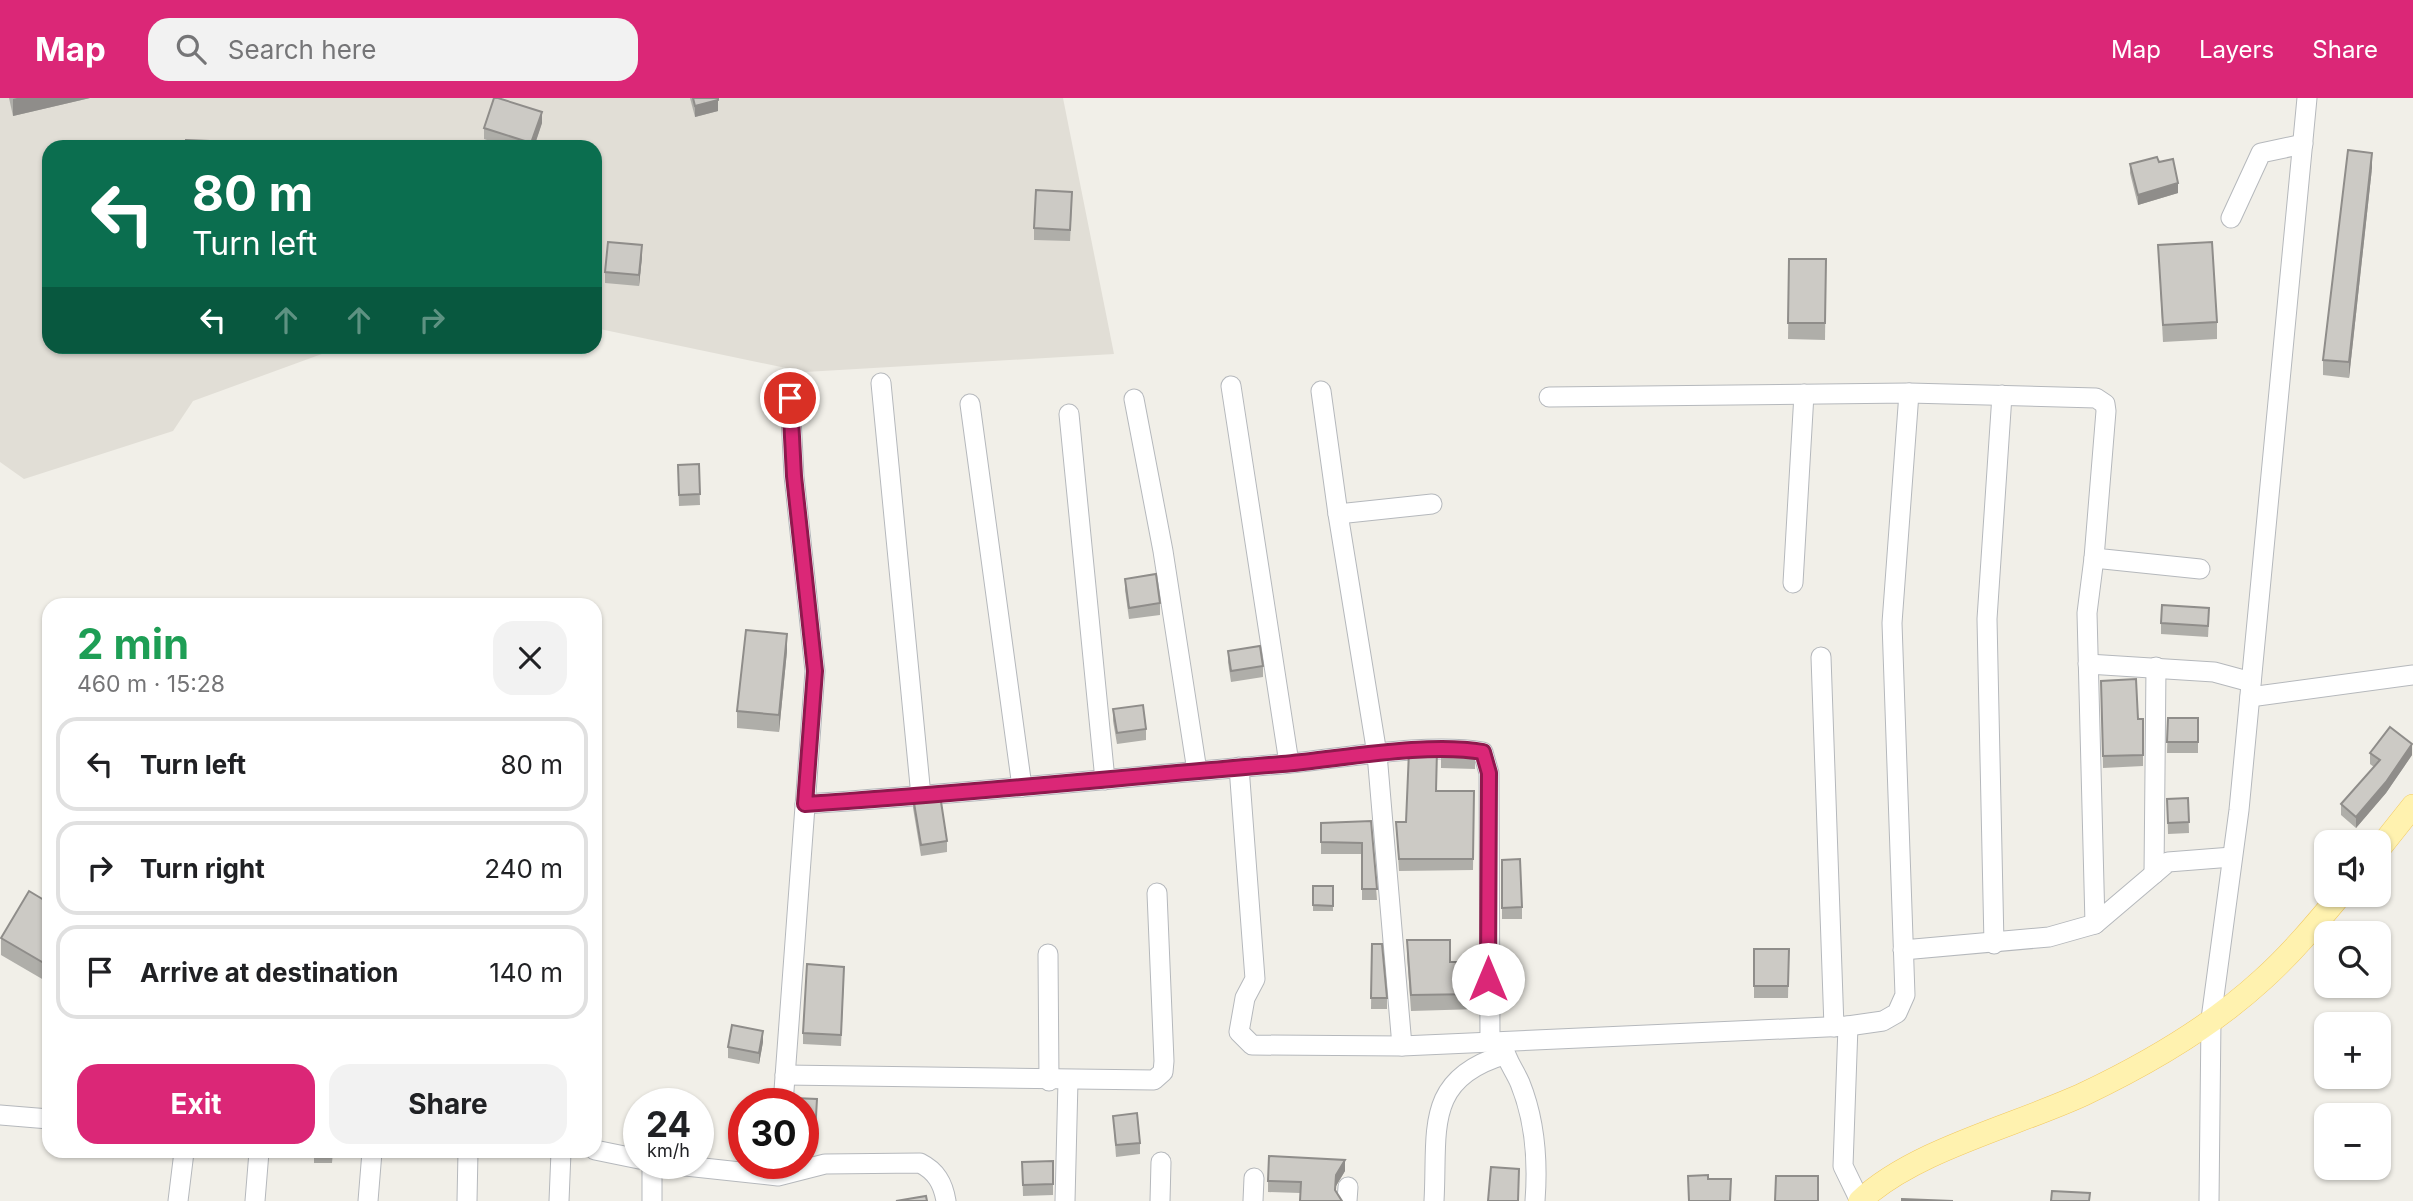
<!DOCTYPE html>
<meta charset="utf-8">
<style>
body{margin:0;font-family:Inter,sans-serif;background:#f2f2f2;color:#202124;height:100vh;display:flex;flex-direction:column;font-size:26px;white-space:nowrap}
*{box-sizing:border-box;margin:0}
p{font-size:23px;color:#757577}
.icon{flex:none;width:38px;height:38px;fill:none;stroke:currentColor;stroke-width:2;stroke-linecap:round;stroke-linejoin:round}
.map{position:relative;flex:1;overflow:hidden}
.sheet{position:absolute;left:42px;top:500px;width:560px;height:560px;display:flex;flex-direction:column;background:#fff;border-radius:21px;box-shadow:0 2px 5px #0004}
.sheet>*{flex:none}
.hud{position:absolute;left:42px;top:42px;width:560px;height:214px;border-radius:21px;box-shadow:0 2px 5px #0004;background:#0b6e4f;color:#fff;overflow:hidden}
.fabs{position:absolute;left:2314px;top:732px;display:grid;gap:14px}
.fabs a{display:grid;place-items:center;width:77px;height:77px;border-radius:14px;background:#fff;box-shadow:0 2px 5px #0004;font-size:35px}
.speed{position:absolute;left:623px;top:990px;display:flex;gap:14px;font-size:35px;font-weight:700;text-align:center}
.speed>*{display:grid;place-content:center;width:91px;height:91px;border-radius:50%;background:#fff;box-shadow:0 2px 5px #0004;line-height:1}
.speed small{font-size:18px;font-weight:400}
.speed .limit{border:10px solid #d22;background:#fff;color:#111}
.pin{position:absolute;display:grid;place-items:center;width:60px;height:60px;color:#fff;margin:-30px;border:4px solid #fff;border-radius:50%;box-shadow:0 2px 7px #0007}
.me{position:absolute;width:77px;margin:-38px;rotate:0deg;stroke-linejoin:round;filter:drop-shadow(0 0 5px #0008)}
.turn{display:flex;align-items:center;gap:24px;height:147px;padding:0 35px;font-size:32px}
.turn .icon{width:91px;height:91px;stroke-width:2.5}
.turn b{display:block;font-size:49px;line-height:60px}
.lanes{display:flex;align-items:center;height:66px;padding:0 35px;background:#0003;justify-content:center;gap:35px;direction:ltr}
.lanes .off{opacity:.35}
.round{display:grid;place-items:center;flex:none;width:74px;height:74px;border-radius:21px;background:#f2f2f2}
.summary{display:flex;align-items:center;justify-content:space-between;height:119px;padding:0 35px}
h1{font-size:42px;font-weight:700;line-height:52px;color:#1e9e55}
.action{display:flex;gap:14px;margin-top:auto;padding:14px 35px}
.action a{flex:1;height:80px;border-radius:21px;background:#db2777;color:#fff;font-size:28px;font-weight:700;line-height:80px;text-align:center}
.action a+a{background:#f2f2f2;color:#202124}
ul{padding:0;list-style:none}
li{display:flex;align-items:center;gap:21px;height:94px;margin:0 14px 10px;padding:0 21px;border:4px solid #e0e0e0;border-radius:21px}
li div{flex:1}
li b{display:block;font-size:26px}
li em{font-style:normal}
header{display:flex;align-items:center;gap:42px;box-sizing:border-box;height:98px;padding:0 35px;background:#db2777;color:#fff}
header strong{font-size:33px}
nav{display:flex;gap:38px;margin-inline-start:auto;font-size:24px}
.search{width:490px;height:63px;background:#f2f2f2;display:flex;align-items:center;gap:18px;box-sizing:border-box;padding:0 24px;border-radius:21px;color:#757577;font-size:26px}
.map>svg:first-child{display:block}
.education{fill:#e1ded6}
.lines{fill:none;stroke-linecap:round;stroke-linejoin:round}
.minor-casing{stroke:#b5b8bc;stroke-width:21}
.major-casing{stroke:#f2c960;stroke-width:24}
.minor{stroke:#fff;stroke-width:19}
.major{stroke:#fff2af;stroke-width:23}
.wall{fill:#afaea9}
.shaded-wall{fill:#8f8d8a}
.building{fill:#cccac5;stroke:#8f8d8a;stroke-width:2}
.route-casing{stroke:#8e194d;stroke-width:18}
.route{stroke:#db2777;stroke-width:12}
</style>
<header>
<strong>Map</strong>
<div class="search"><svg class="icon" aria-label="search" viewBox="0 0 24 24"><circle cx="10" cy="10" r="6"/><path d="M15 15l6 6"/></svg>Search here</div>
<nav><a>Map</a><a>Layers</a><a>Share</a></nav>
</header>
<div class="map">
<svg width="2413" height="1103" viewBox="0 0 2413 1103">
<rect width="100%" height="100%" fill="#f1efe8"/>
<polygon class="education" points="0,0 1063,0 1114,256 805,274 595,230 595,49 49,49 49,248 341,249 193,303 173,333 24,381 0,364"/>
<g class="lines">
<g class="minor-casing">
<g id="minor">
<polyline points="2231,120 2261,55 2303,46"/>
<polyline points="881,285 921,698"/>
<polyline points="1231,288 1289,665"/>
<polyline points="1321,293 1338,416"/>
<polyline points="1549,299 1909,295 2096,300 2105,306 2106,313 2094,460 2200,471"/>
<polyline points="1134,301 1163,453 1197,673"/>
<polyline points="970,306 1022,689"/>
<polyline points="1069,316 1105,682"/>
<polyline points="1432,406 1338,416 1377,656 1402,948 1848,928 1843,1068 1860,1103"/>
<polyline points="2094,460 2087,515 2095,826"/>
<polyline points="1793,485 1804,296"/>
<polyline points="1821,559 1834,929"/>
<polyline points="2088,566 2214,574 2251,584"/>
<polyline points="2250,599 2413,577"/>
<polyline points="1239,669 1255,881 1245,900 1239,934 1252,947 1402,948"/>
<path d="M 805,706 C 964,696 1123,679 1282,666 C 1340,661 1426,644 1483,654 L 1489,675 L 1490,944"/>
<polyline points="2154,776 2156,569"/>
<polyline points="1994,846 1987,521 2002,297"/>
<polyline points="1903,852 2049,839 2095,826 2168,764 2232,759"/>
<polyline points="1048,856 1049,983"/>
<polyline points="1848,928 1883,923 1897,915 1905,897 1892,525 1909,295"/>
<path d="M 1503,946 C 1505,961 1514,971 1520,985 C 1535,1022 1538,1064 1535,1103"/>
<polyline points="785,977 1154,982 1163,974 1164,963 1157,795"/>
<polyline points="783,1006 815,573 794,378 790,300"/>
<polyline points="0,1017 49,1021"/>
<polyline points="595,1052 639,1061"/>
<path d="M 667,1066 L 778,1078 L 825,1066 L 920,1065 C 936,1073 943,1085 946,1103"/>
<polyline points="178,1103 184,1054"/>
<polyline points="255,1103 259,1054"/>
<polyline points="368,1103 372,1054"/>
<polyline points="467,1103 468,1054"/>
<polyline points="559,1103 561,1054"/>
<polyline points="652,1103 652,1066"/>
<polyline points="1065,1103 1068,983"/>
<polyline points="1160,1103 1161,1064"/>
<polyline points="1253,1103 1254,1080"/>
<polyline points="1347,1103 1348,1089"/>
<path d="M 1434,1103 C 1438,1034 1423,981 1504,957"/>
<polyline points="2209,1103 2211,921 2239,712 2307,0"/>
</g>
</g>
<g class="major-casing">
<g id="major">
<polyline points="2378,752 2413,708"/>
<path d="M 1860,1103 C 1914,1052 2015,1028 2084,996 C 2145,967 2212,928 2262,882 C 2291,856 2316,826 2341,796"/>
</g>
</g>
<use href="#minor" class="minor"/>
<use href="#major" class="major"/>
</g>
<g class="wall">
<polygon points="9,0 90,0 13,18"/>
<polygon points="690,0 718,0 718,13 695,19"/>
<polygon points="542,25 534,49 508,49 484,41 484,30"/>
<polygon points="2159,64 2178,95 2138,107 2130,75 2130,66"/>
<polygon points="2372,70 2349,280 2323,277 2323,262"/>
<polygon points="1072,105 1070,143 1034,142 1034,130"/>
<polygon points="2158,147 2217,224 2217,241 2163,244"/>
<polygon points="642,159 639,188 605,185 605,174"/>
<polygon points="1789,161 1826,161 1825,242 1788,241"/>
<polygon points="699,366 700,407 679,408 678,378"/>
<polygon points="1125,481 1160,505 1160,517 1129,521 1125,492"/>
<polygon points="2209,521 2208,539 2161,536 2161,525"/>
<polygon points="787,553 779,634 737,630 737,613"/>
<polygon points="1228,553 1263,568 1263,579 1231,584 1228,564"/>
<polygon points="2101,583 2138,621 2143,621 2143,668 2103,670"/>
<polygon points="1113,611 1146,631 1146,642 1117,646 1113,623"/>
<polygon points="2168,620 2198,620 2198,655 2167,655"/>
<polygon points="1441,652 1475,659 1475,671 1441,670"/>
<polygon points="2370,655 2412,657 2386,695 2356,730 2341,717 2341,706 2374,669 2370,666"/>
<polygon points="1436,693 1474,693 1473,772 1399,773 1396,724 1406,724"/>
<polygon points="913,699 947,743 947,754 921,758 913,710"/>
<polygon points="2188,700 2189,735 2168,736 2167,701"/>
<polygon points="1371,723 1377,802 1362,802 1362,756 1321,756 1321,725"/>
<polygon points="1502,762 1522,809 1522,821 1502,821"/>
<rect x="1313" y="788" width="20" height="25"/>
<polygon points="49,805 49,885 1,857 1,840"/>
<polygon points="595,820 600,832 597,859 595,859"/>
<polygon points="1407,842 1450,864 1478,864 1478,911 1411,913 1407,857"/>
<polygon points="1372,846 1387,900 1387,911 1371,911"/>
<polygon points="1754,851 1789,851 1788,900 1754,900"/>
<polygon points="844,880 841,948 803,946 803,935"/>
<polygon points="763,944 759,966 728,960 728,949"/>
<polygon points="803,1006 817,1013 815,1047 803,1047"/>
<polygon points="1113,1018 1140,1045 1140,1056 1116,1059"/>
<polygon points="314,1054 333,1054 332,1065 314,1065"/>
<polygon points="1053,1063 1053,1097 1023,1098 1022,1064"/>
<rect x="2342" y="1069" width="32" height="6"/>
<polygon points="1345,1073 1336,1088 1335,1093 1300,1095 1268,1094 1268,1083"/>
</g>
<g class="shaded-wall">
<polygon points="17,0 90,0 13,18 13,1"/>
<polygon points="718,2 718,13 695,19 695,8"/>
<polygon points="542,14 542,25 534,49 531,49 531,45"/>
<polygon points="2372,55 2372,70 2349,280 2349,264"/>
<polygon points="2178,85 2178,95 2138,107 2138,97"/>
<polygon points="642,147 642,159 639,188 639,177"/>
<polygon points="787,536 787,553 779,634 779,617"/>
<polygon points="2412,646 2412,657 2386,695 2356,730 2356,719"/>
<polygon points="600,821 600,832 597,859 597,848"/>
<polygon points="763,933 763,944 759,966 759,955"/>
<polygon points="1345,1062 1345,1073 1336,1088 1335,1103 1336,1077"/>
</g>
<g class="building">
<polygon points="494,0 498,0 542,14 531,45 484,30"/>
<polygon points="693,0 718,0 718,2 695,8"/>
<polygon points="186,42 209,43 209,49 186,49"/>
<polygon points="2348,52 2372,55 2349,264 2323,262"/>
<polygon points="2157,59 2159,64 2173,61 2178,85 2138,97 2130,66"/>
<polygon points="1036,92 1072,94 1070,132 1034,130"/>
<polygon points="608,144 642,147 639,177 605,174"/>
<polygon points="2212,144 2217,224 2163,227 2158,147"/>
<polygon points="1789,161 1826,161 1825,225 1788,225"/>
<polygon points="699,366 700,396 679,397 678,367"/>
<polygon points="1156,476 1160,505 1129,510 1125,481"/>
<polygon points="2162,507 2209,510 2208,528 2161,525"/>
<polygon points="746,532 787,536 779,617 737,613"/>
<polygon points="1260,548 1263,568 1231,573 1228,553"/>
<polygon points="2136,581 2138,621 2143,621 2143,657 2103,658 2101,583"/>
<polygon points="1143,607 1146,631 1117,635 1113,611"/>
<polygon points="2168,620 2198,620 2198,644 2167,644"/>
<polygon points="2390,629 2412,646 2386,684 2356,719 2341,706 2380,662 2370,655"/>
<polygon points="1437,652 1436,693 1474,693 1473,761 1399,761 1396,724 1406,724 1409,653"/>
<polygon points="1441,652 1473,654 1475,659 1441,659"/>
<polygon points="940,697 947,743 921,747 913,699"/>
<polygon points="2188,700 2189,724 2168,725 2167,701"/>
<polygon points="1371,723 1377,791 1362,791 1362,745 1321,744 1321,725"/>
<polygon points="1520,761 1522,809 1502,810 1502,762"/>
<polygon points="1313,788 1333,788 1333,808 1313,807"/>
<polygon points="29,793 49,805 49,868 1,840"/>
<polygon points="595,820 600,821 597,848 595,848"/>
<polygon points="1407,842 1450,842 1450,864 1478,864 1478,896 1411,897"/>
<polygon points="1372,846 1382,846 1387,900 1371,900"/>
<polygon points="1754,851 1789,851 1788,888 1754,888"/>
<polygon points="807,866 844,869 841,937 803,935"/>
<polygon points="732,927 763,933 759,955 728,949"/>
<polygon points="794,1000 817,1001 815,1036 803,1036 803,1006 794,1006"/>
<polygon points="1137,1015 1140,1045 1116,1047 1113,1018"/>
<polygon points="1269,1058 1345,1062 1336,1077 1335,1092 1342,1103 1300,1103 1301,1084 1268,1083"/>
<polygon points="1053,1063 1053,1086 1023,1087 1022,1064"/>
<polygon points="1491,1069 1519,1071 1518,1103 1488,1103"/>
<polygon points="1708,1077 1708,1081 1731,1081 1730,1103 1689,1103 1688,1078"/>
<polygon points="1776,1078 1818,1078 1818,1103 1775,1103"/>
<polygon points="2052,1093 2090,1095 2089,1103 2051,1103"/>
<polygon points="926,1098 927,1103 896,1103"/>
<polygon points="1902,1101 1953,1103 1902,1103"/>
</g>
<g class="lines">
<g class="route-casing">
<path id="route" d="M 790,300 L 794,378 L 815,573 L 805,706 C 964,696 1123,679 1282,666 C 1340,661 1427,644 1483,654 L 1489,675 L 1488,881"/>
</g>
<use href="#route" class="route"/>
</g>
</svg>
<div class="fabs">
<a><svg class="icon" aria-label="sound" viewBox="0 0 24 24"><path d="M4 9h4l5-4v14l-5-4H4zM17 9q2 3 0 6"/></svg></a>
<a><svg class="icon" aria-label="search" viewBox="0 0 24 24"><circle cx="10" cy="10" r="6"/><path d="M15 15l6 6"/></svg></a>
<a>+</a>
<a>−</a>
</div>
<div class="speed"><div>24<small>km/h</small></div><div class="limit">30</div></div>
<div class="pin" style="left:790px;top:300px;background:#d93025"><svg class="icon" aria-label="arrive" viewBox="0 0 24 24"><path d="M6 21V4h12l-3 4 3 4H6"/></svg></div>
<svg class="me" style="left:1488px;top:881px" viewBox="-20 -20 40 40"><circle r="19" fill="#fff"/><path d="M0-13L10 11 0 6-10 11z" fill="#db2777"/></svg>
<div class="hud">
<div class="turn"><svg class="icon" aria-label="left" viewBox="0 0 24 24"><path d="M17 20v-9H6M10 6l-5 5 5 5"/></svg><div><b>80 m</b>Turn left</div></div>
<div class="lanes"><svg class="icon" aria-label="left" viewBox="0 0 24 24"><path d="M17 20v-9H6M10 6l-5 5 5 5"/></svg><svg class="icon off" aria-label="ahead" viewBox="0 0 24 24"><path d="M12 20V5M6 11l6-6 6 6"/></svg><svg class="icon off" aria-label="ahead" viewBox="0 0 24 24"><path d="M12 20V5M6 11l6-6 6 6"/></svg><svg class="icon off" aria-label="right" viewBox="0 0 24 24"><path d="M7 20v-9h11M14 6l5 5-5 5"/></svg></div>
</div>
<section class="sheet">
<div class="summary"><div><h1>2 min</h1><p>460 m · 15:28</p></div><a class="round"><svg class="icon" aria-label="close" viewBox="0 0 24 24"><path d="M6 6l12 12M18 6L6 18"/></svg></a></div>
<ul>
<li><svg class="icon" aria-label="left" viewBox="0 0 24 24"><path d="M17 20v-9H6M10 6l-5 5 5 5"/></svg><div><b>Turn left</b></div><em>80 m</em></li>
<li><svg class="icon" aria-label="right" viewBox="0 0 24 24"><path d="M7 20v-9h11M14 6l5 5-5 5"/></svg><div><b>Turn right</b></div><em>240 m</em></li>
<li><svg class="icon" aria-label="arrive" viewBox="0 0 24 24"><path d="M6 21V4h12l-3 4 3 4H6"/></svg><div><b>Arrive at destination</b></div><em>140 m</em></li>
</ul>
<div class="action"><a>Exit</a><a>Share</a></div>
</section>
</div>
